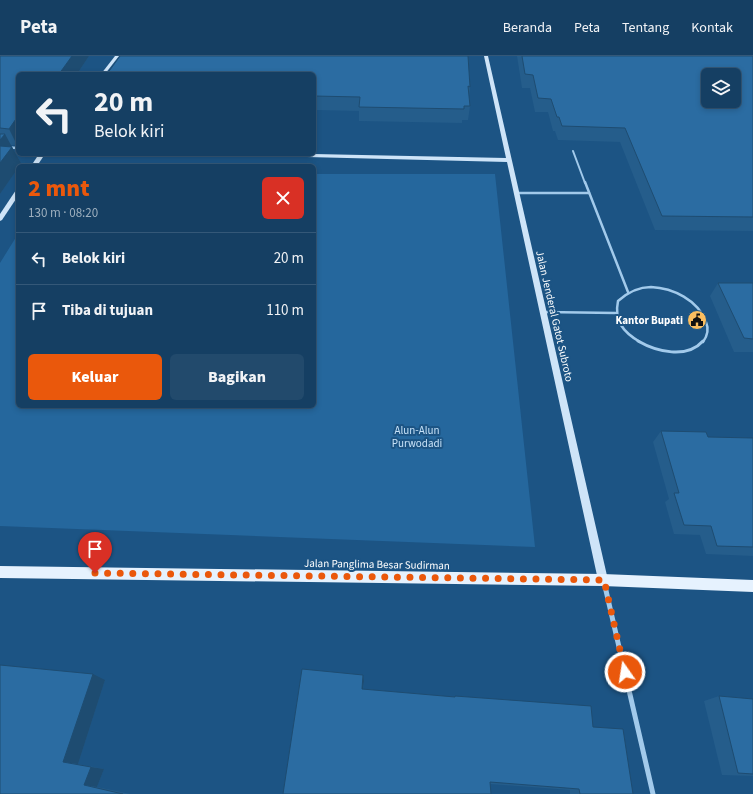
<!DOCTYPE html>
<html lang="id">
<meta charset="utf-8">
<style>
body{margin:0;font-family:"Source Sans 3",sans-serif;background:#224a6c;color:#f1f3f6;height:100vh;display:flex;flex-direction:column;font-size:15px;white-space:nowrap}
*{box-sizing:border-box;margin:0}
p{font-size:13px;color:#9dafbe}
.icon{flex:none;width:22px;height:22px;fill:none;stroke:currentColor;stroke-width:2;stroke-linecap:round;stroke-linejoin:round}
.map{position:relative;flex:1;overflow:hidden}
.sheet{position:absolute;left:16px;top:108px;width:300px;height:244px;display:flex;flex-direction:column;background:#153f63;border-radius:6px;box-shadow:0 2px 6px #0003,0 0 0 1px #345878}
.sheet>*{flex:none}
.top-card{position:absolute;left:16px;top:16px;width:300px;height:84px;border-radius:6px;box-shadow:0 2px 6px #0003,0 0 0 1px #345878;background:#153f63;color:#f1f3f6;overflow:hidden}
.fabs{position:absolute;left:701px;top:12px;display:grid;gap:8px}
.fabs a{display:grid;place-items:center;width:40px;height:40px;border-radius:6px;background:#153f63;box-shadow:0 2px 6px #0003,0 0 0 1px #345878;font-size:20px}
.pin{position:absolute;display:grid;place-items:center;width:34px;height:34px;color:#fff;margin:-41px -17px;border-radius:50% 50% 50% 0;rotate:-45deg;box-shadow:0 0 4px #0007}
.pin .icon{rotate:45deg}
.me{position:absolute;width:44px;margin:-22px;rotate:347deg;stroke-linejoin:round;filter:drop-shadow(0 0 3px #0008)}
.turn{display:flex;align-items:center;gap:14px;height:84px;padding:0 12px;font-size:18px}
.turn .icon{width:52px;height:52px;stroke-width:2.5}
.turn b{display:block;font-size:28px;line-height:34px}
.round{display:grid;place-items:center;flex:none;width:42px;height:42px;border-radius:6px;background:#224a6c}
.summary{display:flex;align-items:center;justify-content:space-between;height:68px;padding:0 12px}
h1{font-size:24px;font-weight:800;line-height:30px;color:#ea580c}
.action{display:flex;gap:8px;margin-top:auto;padding:8px 12px}
.action a{flex:1;height:46px;border-radius:6px;background:#ea580c;color:#fff;font-size:16px;font-weight:800;line-height:46px;text-align:center}
.action a+a{background:#224a6c;color:#f1f3f6}
ul{padding:0;list-style:none}
li{display:flex;align-items:center;gap:12px;height:52px;padding:0 12px;border-top:1px solid #345878}
li div{flex:1}
li b{display:block;font-size:15px}
li em{font-style:normal}
header{display:flex;align-items:center;gap:24px;box-sizing:border-box;height:56px;padding:0 20px;background:#153f63;border-bottom:1px solid #345878}
header strong{font-size:19px}
nav{display:flex;gap:22px;margin-inline-start:auto;font-size:14px}
.map>svg:first-child{display:block}
.green{fill:#25679d}
.lines{fill:none;stroke-linecap:round;stroke-linejoin:round}
.lane-far2{stroke:#a2caeb;stroke-width:2}
.lane-far1{stroke:#a2caeb;stroke-width:2.5}
.lane{stroke:#a2caeb;stroke-width:3}
.street-far1{stroke:#a2caeb;stroke-width:2.5}
.street{stroke:#a2caeb;stroke-width:5}
.secondary{fill:#cee4f8;fill-rule:evenodd}
.primary{fill:#e6f2fe;fill-rule:evenodd}
.wall{fill:#255d8b}
.shaded-wall{fill:#1e4c71}
.building{fill:#2b6ca2;stroke:#1e4c71;fill-rule:evenodd}
.route{stroke:#ea580c;stroke-width:7;stroke-dasharray:0 12.6}
.labels{text-anchor:middle;stroke-width:4;stroke-linejoin:round;paint-order:stroke}
.street-label{font-size:11px;fill:#fff;stroke:#1c5484}
.poi-label{font-size:11px;font-weight:bold;fill:#fff;stroke:#1c5484;text-anchor:end}
.park-label{font-size:11px;fill:#c7e2f8;stroke:#1c5484}
</style>
<header>
<strong>Peta</strong>
<nav><a>Beranda</a><a>Peta</a><a>Tentang</a><a>Kontak</a></nav>
</header>
<div class="map">
<svg width="753" height="738" viewBox="0 0 753 738">
<rect width="100%" height="100%" fill="#1c5484"/>
<polygon class="green" points="314,118 495,118 535,491 0,470 0,207 18,178 18,350 314,350"/>
<g class="lines">
<polyline class="lane-far2" points="573,95 585,127"/>
<g class="lane-far1">
<polyline points="585,126 628,236"/>
<polyline points="516,137 589,137"/>
<polyline points="544,256 616,257"/>
<path d="M 640,286 C 623,276 614,265 618,245 C 627,237 638,231 651,231 C 673,232 698,244 706,266 C 709,273 708,279 703,286"/>
</g>
<path class="lane" d="M 638,285 C 657,296 687,303 703,285"/>
<polyline class="street-far1" points="0,91 18,92"/>
<polyline class="street" points="604,526 653,738"/>
<g class="secondary">
<polygon points="115,0 119,0 105,18 101,18"/>
<polygon points="484,0 488,0 608,524 606,527 603,529 600,527 598,524 507,106 267,100 264,98 314,98 506,102"/>
<polygon points="39,98 45,98 37,110 31,110"/>
<polygon points="18,133 18,140 2,164 0,165 0,158 16,134"/>
</g>
<polygon class="primary" points="0,510 603,518 753,524 753,536 603,530 0,522"/>
</g>
<g class="wall">
<polygon points="0,0 89,0 77,18 18,18 18,88 17,89 10,89 11,91 12,91 21,107 0,138"/>
<polygon points="517,0 753,0 753,175 655,174 620,86 558,84 555,75 553,75 548,56 535,56 530,32 522,32"/>
<polygon points="314,18 470,31 469,41 470,50 468,64 462,64 462,67 359,65 359,55 315,54 314,58"/>
<polygon points="718,227 753,227 753,296 734,296 710,240"/>
<polygon points="661,375 708,381 753,382 753,500 706,498 700,479 674,478 665,446 669,443 653,386"/>
<polygon points="363,619 364,625 363,633 454,641 455,640 593,671 633,738 570,738 570,734 490,728 283,738"/>
<polygon points="105,624 78,708 104,713 97,731 130,738 0,738"/>
<polygon points="719,640 753,643 753,720 722,719 704,645"/>
</g>
<g class="shaded-wall">
<polygon points="72,0 89,0 77,18 59,18"/>
<polygon points="314,45 315,54 314,58"/>
<polygon points="18,60 18,88 17,89 9,73"/>
<polygon points="5,78 12,91 21,107 19,110 18,110 18,112 0,138 0,84"/>
<polygon points="93,618 105,624 78,708 63,706"/>
<polygon points="363,619 364,625 362,638 362,633"/>
<polygon points="91,711 104,713 97,731 84,729"/>
</g>
<g class="building">
<polygon points="0,0 72,0 59,18 18,18 18,60 9,73 0,72"/>
<polygon points="120,0 468,0 470,31 468,30 470,50 464,50 464,53 359,51 360,41 314,40 314,18 107,18"/>
<path d="M 522,0 L 753,0 L 753,161 L 662,160 L 625,72 L 562,70 L 559,61 L 557,61 L 551,43 L 538,42 L 533,19 L 525,18 ZM 708,19 L 734,19 L 734,45 L 708,45 Z"/>
<polygon points="0,78 5,78 0,84"/>
<polygon points="0,90 12,91 0,107"/>
<polygon points="718,227 753,227 753,283 744,282"/>
<polygon points="661,375 706,376 708,381 753,382 753,491 717,490 711,470 684,469 674,437 679,437"/>
<polygon points="0,609 93,618 63,706 91,711 84,729 123,738 0,738"/>
<polygon points="302,613 363,619 362,633 455,641 455,640 591,650 593,671 623,673 633,738 580,738 579,733 490,726 491,738 283,738"/>
<polygon points="719,640 753,643 753,718 738,717"/>
</g>
<g class="lines">
<polyline class="route" points="95,517 604,524 625,616"/>
</g>
<defs>
<g id="civic-disc" transform="scale(1)"><circle r="9.5" fill="#fbbe5f" stroke="#1c5484"/><path d="M-.6-6.5H3V-4.5H.6V-3L4-1V1h2V6H-6V1h2V-1L-.6-3ZM-1.2 2.5V6h2.4V2.5Z" fill="#111"/></g>
</defs>
<g fill-rule="evenodd">
<use href="#civic-disc" x="697" y="264"/>
</g>
<g class="labels">
<g class="street-label">
<text transform="translate(555 260) rotate(77)" y="4">Jalan Jenderal Gatot Subroto</text>
<text transform="translate(377 508) rotate(1)" y="4">Jalan Panglima Besar Sudirman</text>
</g>
<g class="poi-label">
<text x="683" y="268">Kantor Bupati</text>
</g>
<g class="park-label">
<text x="417" y="378">Alun-Alun<tspan x="417" dy="13">Purwodadi</tspan></text>
</g>
</g>
</svg>
<div class="fabs">
<a><svg class="icon" aria-label="layers" viewBox="0 0 24 24"><path d="M12 4l9 5-9 5-9-5zM3 14l9 5 9-5"/></svg></a>
</div>
<div class="pin" style="left:95px;top:517px;background:#d93025"><svg class="icon" aria-label="arrive" viewBox="0 0 24 24"><path d="M6 21V4h12l-3 4 3 4H6"/></svg></div>
<svg class="me" style="left:625px;top:616px" viewBox="-20 -20 40 40"><circle r="17" fill="#ea580c" stroke="#fff" stroke-width="3"/><path d="M0-11L8 9 0 5-8 9z" fill="#fff"/></svg>
<div class="top-card">
<div class="turn"><svg class="icon" aria-label="left" viewBox="0 0 24 24"><path d="M17 20v-9H6M10 6l-5 5 5 5"/></svg><div><b>20 m</b>Belok kiri</div></div>
</div>
<section class="sheet">
<div class="summary"><div><h1>2 mnt</h1><p>130 m · 08:20</p></div><a class="round" style="background:#d93025;color:#fff"><svg class="icon" aria-label="close" viewBox="0 0 24 24"><path d="M6 6l12 12M18 6L6 18"/></svg></a></div>
<ul>
<li><svg class="icon" aria-label="left" viewBox="0 0 24 24"><path d="M17 20v-9H6M10 6l-5 5 5 5"/></svg><div><b>Belok kiri</b></div><em>20 m</em></li>
<li><svg class="icon" aria-label="arrive" viewBox="0 0 24 24"><path d="M6 21V4h12l-3 4 3 4H6"/></svg><div><b>Tiba di tujuan</b></div><em>110 m</em></li>
</ul>
<div class="action"><a>Keluar</a><a>Bagikan</a></div>
</section>
</div>
